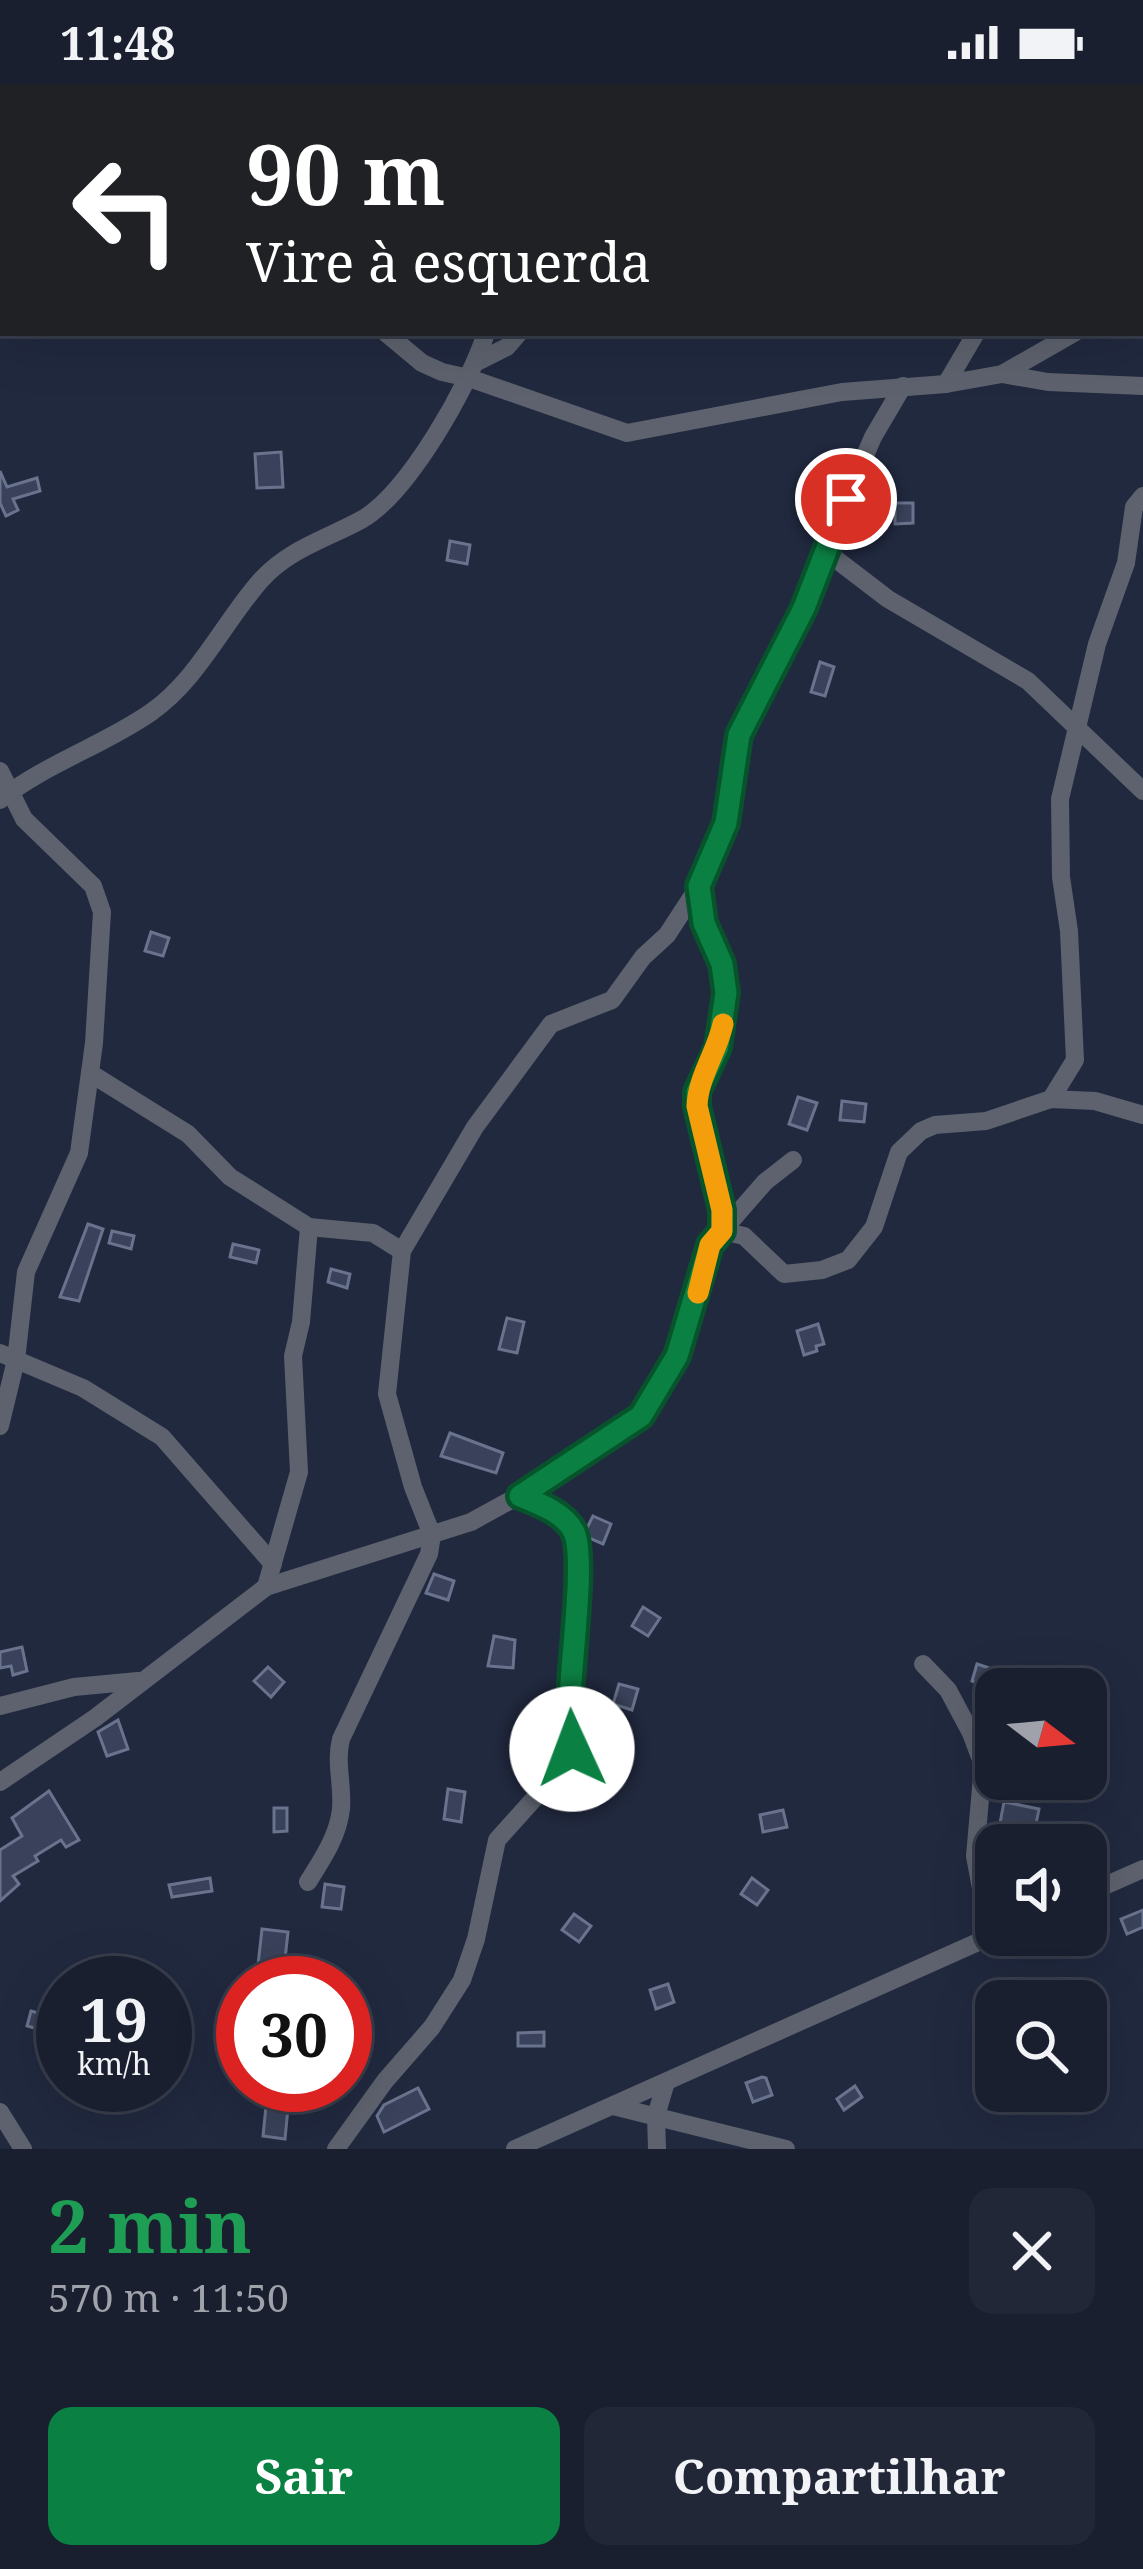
<!DOCTYPE html>
<html lang="pt">
<meta charset="utf-8">
<style>
body{margin:0;font-family:"Noto Serif",serif;background:#222737;color:#f1f3f6;height:100vh;display:flex;flex-direction:column;font-size:45px;white-space:nowrap}
*{box-sizing:border-box;margin:0}
p{font-size:39px;color:#9fa2aa}
.icon{flex:none;width:66px;height:66px;fill:none;stroke:currentColor;stroke-width:2;stroke-linecap:round;stroke-linejoin:round}
.map{position:relative;height:2065px;overflow:hidden}
.panel{display:flex;flex-direction:column;background:#191f2f;flex:1}
.panel>*{flex:none}
.guide{position:absolute;left:0px;top:0px;width:1143px;height:252px;box-shadow:0 12px 48px #0002,0 0 0 3px #373d4b;background:#202124;color:#fff;overflow:hidden}
.needle{width:78px;rotate:106deg}
.buttons{position:absolute;left:975px;top:1584px;display:grid;gap:24px}
.buttons a{display:grid;place-items:center;width:132px;height:132px;border-radius:24px;background:#191f2f;box-shadow:0 12px 48px #0002,0 0 0 3px #373d4b;font-size:60px}
.speed{position:absolute;left:36px;top:1872px;display:flex;gap:24px;font-size:60px;font-weight:700;text-align:center}
.speed>*{display:grid;place-content:center;width:156px;height:156px;border-radius:50%;background:#191f2f;box-shadow:0 12px 48px #0002,0 0 0 3px #373d4b;line-height:1}
.speed small{font-size:30px;font-weight:400}
.speed .limit{border:18px solid #d22;background:#fff;color:#111}
.pin{position:absolute;display:grid;place-items:center;width:102px;height:102px;color:#fff;margin:-51px;border:6px solid #fff;border-radius:50%;box-shadow:0 3px 12px #0007}
.me{position:absolute;width:132px;margin:-66px;rotate:358deg;stroke-linejoin:round;filter:drop-shadow(0 0 9px #0008)}
.turn{display:flex;align-items:center;gap:42px;height:252px;padding:0 48px;font-size:54px}
.turn .icon{width:156px;height:156px;stroke-width:2.5}
.turn b{display:block;font-size:84px;line-height:102px}
.round{display:grid;place-items:center;flex:none;width:126px;height:126px;border-radius:24px;background:#222737}
.headline{display:flex;align-items:center;justify-content:space-between;height:204px;padding:0 48px}
h1{font-size:72px;font-weight:700;line-height:90px;color:#1e9e55}
.primary-button{display:flex;gap:24px;margin-top:auto;padding:24px 48px}
.primary-button a{flex:1;height:138px;border-radius:24px;background:#0b8043;color:#fff;font-size:48px;font-weight:700;line-height:138px;text-align:center}
.primary-button a+a{background:#222737;color:#f1f3f6}
.status{display:flex;justify-content:space-between;align-items:center;height:84px;padding:0 60px;background:#191f2f;direction:ltr}
.status svg{height:33px;fill:currentColor}
.map>svg:first-child{display:block}
.building{fill:#39425a;stroke:#69738d;stroke-width:3}
.lines{fill:none;stroke-linecap:round;stroke-linejoin:round}
.minor{stroke:#5d626e;stroke-width:18}
.route-casing{stroke:#07532c;stroke-width:30}
.route{stroke:#0b8043;stroke-width:21}
.slow{stroke:#f59e0b;stroke-width:21}
</style>
<div class="status"><b>11:48</b><svg viewBox="0 0 49 12"><path d="M0 12V9h3v3zM5 12V6h3v6zM10 12V3h3v9zM15 12V0h3v12zM26 1h20v11H26zM47 4h2v5h-2z"/></svg></div>
<div class="map">
<svg width="1143" height="2065" viewBox="0 0 1143 2065">
<rect width="100%" height="100%" fill="#21293f"/>
<g class="building">
<polygon points="281,368 283,403 257,404 255,370"/>
<polygon points="0,387 7,403 37,394 40,407 13,415 18,426 6,432 0,419"/>
<polygon points="895,419 913,419 913,439 895,440"/>
<polygon points="450,457 470,461 467,480 447,476"/>
<polygon points="820,578 834,583 825,612 811,608"/>
<polygon points="151,848 169,854 163,872 145,867"/>
<polygon points="798,1013 817,1019 807,1046 789,1040"/>
<polygon points="842,1017 866,1020 864,1038 840,1036"/>
<polygon points="88,1140 103,1145 79,1217 60,1213"/>
<polygon points="112,1147 134,1152 131,1165 109,1159"/>
<polygon points="233,1160 259,1166 256,1179 230,1173"/>
<polygon points="331,1185 350,1190 347,1204 328,1198"/>
<polygon points="507,1234 524,1238 517,1269 499,1265"/>
<polygon points="818,1240 824,1260 816,1262 817,1267 804,1271 797,1247"/>
<polygon points="450,1349 503,1369 496,1389 441,1372"/>
<polygon points="593,1432 611,1440 603,1460 589,1454 587,1444"/>
<polygon points="434,1490 454,1497 448,1516 426,1509"/>
<polygon points="643,1523 660,1534 648,1552 632,1542"/>
<polygon points="494,1552 515,1556 513,1584 488,1582"/>
<polygon points="22,1563 27,1587 13,1591 11,1582 0,1584 0,1568"/>
<polygon points="977,1580 995,1586 989,1603 972,1597"/>
<polygon points="268,1583 284,1598 271,1613 254,1597"/>
<polygon points="619,1600 638,1605 632,1626 613,1620"/>
<polygon points="118,1636 128,1665 107,1672 98,1648"/>
<polygon points="448,1705 465,1708 461,1738 444,1735"/>
<polygon points="49,1707 79,1756 66,1763 61,1756 35,1772 38,1777 13,1792 19,1800 0,1817 0,1766 22,1752 12,1734"/>
<polygon points="1004,1718 1039,1725 1035,1745 1000,1739"/>
<polygon points="274,1724 287,1724 287,1747 274,1748"/>
<polygon points="783,1726 787,1743 763,1748 760,1731"/>
<polygon points="1054,1739 1076,1746 1071,1761 1047,1761"/>
<polygon points="210,1794 212,1807 172,1813 169,1801"/>
<polygon points="752,1794 768,1806 757,1821 741,1810"/>
<polygon points="325,1800 344,1803 341,1825 322,1823"/>
<polygon points="1143,1826 1143,1843 1127,1850 1121,1835"/>
<polygon points="574,1830 591,1842 579,1858 562,1846"/>
<polygon points="262,1845 288,1848 284,1884 258,1881"/>
<polygon points="668,1900 674,1918 656,1925 650,1906"/>
<polygon points="31,1927 63,1936 63,1952 27,1942"/>
<polygon points="544,1948 544,1962 518,1962 518,1949"/>
<polygon points="762,1993 766,1994 772,2011 753,2018 746,1999"/>
<polygon points="855,2002 862,2013 844,2026 837,2015"/>
<polygon points="418,2004 429,2025 384,2048 377,2032 384,2021"/>
<polygon points="266,2022 288,2024 285,2055 263,2052"/>
</g>
<g class="lines">
<g class="minor">
<polyline points="272,0 274,3"/>
<polyline points="23,3 24,0"/>
<polyline points="581,3 584,0"/>
<polyline points="821,3 822,0"/>
<polyline points="1066,3 1067,0"/>
<polyline points="0,49 3,44"/>
<polyline points="1140,216 1143,214"/>
<polyline points="0,222 3,222"/>
<polyline points="386,249 422,279 442,288 469,294 627,349 842,308 946,300 1002,290 1074,249"/>
<polyline points="477,278 507,263 519,249"/>
<polyline points="1002,290 1048,298 1143,302"/>
<polyline points="946,300 976,249"/>
<polyline points="903,302 873,353 824,466 804,523 739,651 726,739 699,802 704,839 722,880 726,909 717,963 697,1008 697,1022 722,1126 722,1147 744,1152 784,1190 822,1186 848,1176 874,1143 899,1068 921,1047 935,1041 986,1037 1051,1015 1095,1017 1143,1031"/>
<polyline points="824,466 888,515 1028,597 1143,707"/>
<polyline points="0,687 24,735 93,802 102,828 94,959 79,1069 26,1188 16,1276 0,1342"/>
<path d="M 0,716 C 45,680 102,662 150,629 C 198,596 223,539 261,496 C 289,465 326,455 361,436 C 408,410 470,300 486,249"/>
<polyline points="90,989 188,1050 230,1093 309,1143 373,1149 402,1167"/>
<polyline points="1051,1015 1075,976 1069,847 1061,793 1060,715 1097,560 1126,479 1134,423 1143,412"/>
<polyline points="0,1269 83,1304 162,1353 273,1480"/>
<polyline points="266,1503 299,1388 293,1272 301,1238 309,1143"/>
<polyline points="923,1580 948,1606 971,1649 983,1681 975,1772 990,1853"/>
<polyline points="0,1622 74,1603 138,1597"/>
<polyline points="0,1698 95,1634 266,1503 471,1438 520,1411 641,1332 677,1272 710,1161 765,1098 793,1076"/>
<path d="M 308,1798 C 323,1774 338,1752 341,1725 C 343,1701 335,1678 341,1655 L 429,1470 L 432,1451 L 413,1403 L 387,1310 L 402,1167 L 475,1043 L 551,940 L 612,916 L 643,873 L 667,851 L 699,802"/>
<polyline points="1086,1810 1143,1785"/>
<polyline points="613,2022 786,2065"/>
<polyline points="0,2028 23,2065"/>
<polyline points="336,2065 385,1997 432,1943 462,1896 476,1855 497,1756 560,1686 573,1665 576,1649 570,1627 572,1574 580,1479 574,1446 551,1425 520,1411"/>
<polyline points="515,2065 996,1850"/>
<polyline points="657,2065 656,2032 666,1998"/>
</g>
</g>
<g class="lines">
<g class="route-casing">
<path id="route" d="M 572,1665 C 577,1648 570,1636 570,1619 C 570,1583 586,1474 574,1448 C 565,1429 538,1419 520,1412 L 641,1332 L 677,1272 L 710,1161 L 722,1147 L 722,1126 L 697,1022 L 697,1008 L 718,963 L 726,909 L 722,880 L 704,839 L 699,802 L 726,739 L 739,651 L 804,524 L 846,415"/>
</g>
<use href="#route" class="route"/>
<path class="slow" d="M 698,1209 L 710,1161 L 722,1147 L 722,1126 L 697,1022 C 698,993 717,968 723,940"/>
</g>
</svg>
<div class="buttons">
<a><svg class="needle" viewBox="-14 -14 28 28"><path d="M0-13l5 13h-10z" fill="#e53935"/><path d="M0 13l5-13h-10z" fill="#9fa2aa"/></svg></a>
<a><svg class="icon" aria-label="sound" viewBox="0 0 24 24"><path d="M4 9h4l5-4v14l-5-4H4zM17 9q2 3 0 6"/></svg></a>
<a><svg class="icon" aria-label="search" viewBox="0 0 24 24"><circle cx="10" cy="10" r="6"/><path d="M15 15l6 6"/></svg></a>
</div>
<div class="speed"><div>19<small>km/h</small></div><div class="limit">30</div></div>
<div class="pin" style="left:846px;top:415px;background:#d93025"><svg class="icon" aria-label="arrive" viewBox="0 0 24 24"><path d="M6 21V4h12l-3 4 3 4H6"/></svg></div>
<svg class="me" style="left:572px;top:1665px" viewBox="-20 -20 40 40"><circle r="19" fill="#fff"/><path d="M0-13L10 11 0 6-10 11z" fill="#0b8043"/></svg>
<div class="guide">
<div class="turn"><svg class="icon" aria-label="left" viewBox="0 0 24 24"><path d="M17 20v-9H6M10 6l-5 5 5 5"/></svg><div><b>90 m</b>Vire à esquerda</div></div>
</div>
</div>
<section class="panel">
<div class="headline"><div><h1>2 min</h1><p>570 m · 11:50</p></div><a class="round"><svg class="icon" aria-label="close" viewBox="0 0 24 24"><path d="M6 6l12 12M18 6L6 18"/></svg></a></div>
<div class="primary-button"><a>Sair</a><a>Compartilhar</a></div>
</section>
